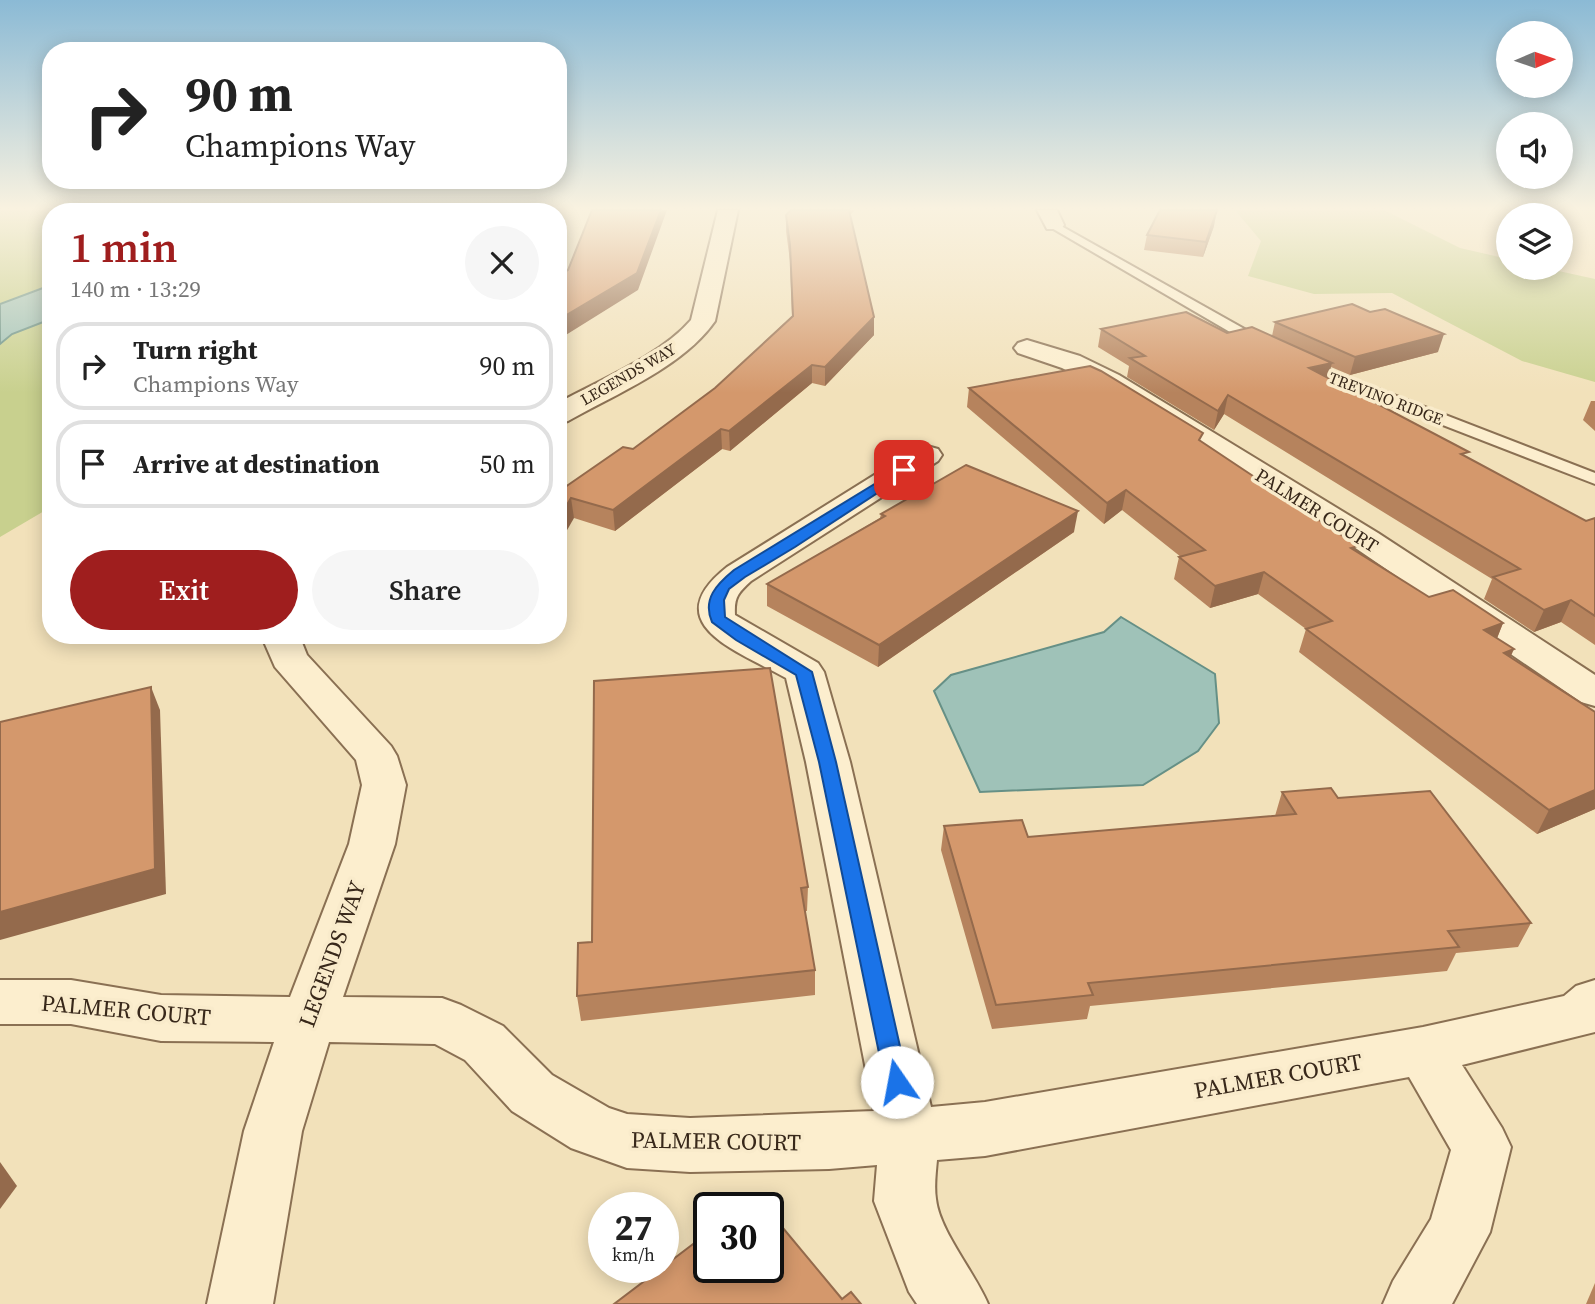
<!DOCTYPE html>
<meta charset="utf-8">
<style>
body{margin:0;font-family:"Source Serif 4",serif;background:#f6f6f6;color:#222;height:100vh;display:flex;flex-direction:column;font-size:26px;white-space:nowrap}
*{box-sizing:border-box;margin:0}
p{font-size:23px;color:#767676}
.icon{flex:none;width:38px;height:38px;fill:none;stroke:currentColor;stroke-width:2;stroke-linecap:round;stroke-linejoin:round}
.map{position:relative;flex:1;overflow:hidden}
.sheet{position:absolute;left:42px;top:203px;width:525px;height:441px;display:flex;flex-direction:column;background:#fff;border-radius:28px;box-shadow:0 4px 18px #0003}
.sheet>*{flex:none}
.banner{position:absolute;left:42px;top:42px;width:525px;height:147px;border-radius:28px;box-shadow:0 4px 18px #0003;background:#fff;color:#222;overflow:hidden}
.needle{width:46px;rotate:88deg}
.tools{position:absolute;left:1496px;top:21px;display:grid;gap:14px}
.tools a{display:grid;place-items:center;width:77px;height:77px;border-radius:50%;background:#fff;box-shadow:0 4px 18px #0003;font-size:35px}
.speed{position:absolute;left:588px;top:1192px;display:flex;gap:14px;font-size:35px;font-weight:700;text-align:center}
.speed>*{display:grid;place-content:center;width:91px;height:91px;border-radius:50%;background:#fff;box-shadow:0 4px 18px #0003;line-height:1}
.speed small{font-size:18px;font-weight:400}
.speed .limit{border:4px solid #111;border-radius:10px;background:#fff;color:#111}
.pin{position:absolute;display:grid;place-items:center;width:60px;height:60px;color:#fff;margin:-30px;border-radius:14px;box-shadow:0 4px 10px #0006}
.me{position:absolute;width:77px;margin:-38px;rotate:348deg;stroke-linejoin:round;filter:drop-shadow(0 0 5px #0008)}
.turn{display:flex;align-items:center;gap:24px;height:147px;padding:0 28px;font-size:32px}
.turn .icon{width:91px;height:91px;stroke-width:2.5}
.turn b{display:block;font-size:49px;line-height:60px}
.round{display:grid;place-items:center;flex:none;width:74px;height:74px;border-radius:37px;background:#f6f6f6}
.summary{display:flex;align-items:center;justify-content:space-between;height:119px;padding:0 28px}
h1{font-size:42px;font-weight:600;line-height:52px;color:#9f1e1e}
.primary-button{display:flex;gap:14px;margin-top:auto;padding:14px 28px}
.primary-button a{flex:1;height:80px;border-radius:42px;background:#9f1e1e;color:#fff;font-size:28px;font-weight:600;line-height:80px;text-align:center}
.primary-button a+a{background:#f6f6f6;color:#222}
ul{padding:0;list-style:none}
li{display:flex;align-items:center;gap:21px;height:88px;margin:0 14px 10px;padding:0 14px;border:4px solid #e0e0e0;border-radius:28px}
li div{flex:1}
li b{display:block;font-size:26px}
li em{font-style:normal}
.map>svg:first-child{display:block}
.green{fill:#c8d08e}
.water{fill:#9fc2b8;stroke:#669086;stroke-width:2}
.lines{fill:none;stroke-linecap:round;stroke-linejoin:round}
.service-casing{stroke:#8a7053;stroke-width:4}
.minor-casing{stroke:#8a7053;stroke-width:4}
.service{fill:#fceece;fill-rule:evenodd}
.minor{fill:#fceece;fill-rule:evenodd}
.wall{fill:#b6835d}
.shaded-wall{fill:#946a4c}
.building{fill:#d4986c;stroke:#946a4c;stroke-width:2}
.route{fill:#1a73e8;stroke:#114b97;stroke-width:2}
.labels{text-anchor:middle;stroke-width:7;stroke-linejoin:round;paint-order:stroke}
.far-street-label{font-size:16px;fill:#38281a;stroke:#f9ebcb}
.street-label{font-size:19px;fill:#38281a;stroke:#f9ebcb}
.near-street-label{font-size:23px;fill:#38281a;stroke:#f9ebcb}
</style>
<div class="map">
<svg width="1595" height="1304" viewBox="0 0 1595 1304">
<rect width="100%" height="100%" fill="#f2e1ba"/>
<g class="green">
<polygon points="0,210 502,210 51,212 51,507 0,537"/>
<polygon points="1235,210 1384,210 1460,248 1508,259 1508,268 1545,268 1595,279 1595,382 1522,361 1392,293 1314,294 1248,276 1261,241"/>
</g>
<g class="water">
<polygon points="51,285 51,319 12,334 0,344 0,304"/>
<polygon points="1121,617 1215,674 1219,723 1198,751 1143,785 980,792 934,691 951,675 1104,632"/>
</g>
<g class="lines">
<g class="service-casing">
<g id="service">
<polygon points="1054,222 1264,340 1265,343 1259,347 1254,346 1050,227 1049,225"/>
<polygon points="1306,361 1595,473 1595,484 1337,384 1301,368 1299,365"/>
</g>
</g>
<g class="minor-casing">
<g id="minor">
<path d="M 718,210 L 738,210 L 715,321 C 684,366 616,394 568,421 L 558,424 L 558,403 C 600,380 660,356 691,320 Z"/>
<polygon points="1037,210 1057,210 1064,225 1061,229 1047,229"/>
<polygon points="1027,340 1080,356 1119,375 1378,533 1595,675 1595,706 1581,702 1354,547 1099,387 1062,368 1018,353 1014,348 1018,343"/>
<path d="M 927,446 L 938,449 L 942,455 L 938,461 L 751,581 C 738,593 734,597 735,615 L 818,663 L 824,672 L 850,762 L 931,1107 L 985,1102 L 1423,1027 L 1564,996 L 1576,986 L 1595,980 L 1595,1032 L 1462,1065 L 1502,1128 L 1511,1147 L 1490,1232 L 1452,1304 L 1383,1304 L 1393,1281 L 1431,1219 L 1451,1150 L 1409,1077 L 985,1156 L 937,1160 C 936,1172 934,1186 936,1199 C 939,1230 975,1273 988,1304 L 917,1304 L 909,1292 L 874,1201 L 877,1165 L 829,1169 L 690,1172 L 627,1168 L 571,1148 L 512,1111 L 465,1060 L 435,1044 L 329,1042 L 302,1131 L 273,1304 L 207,1304 L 244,1131 L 274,1042 L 161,1041 L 71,1024 L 0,1024 L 0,980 L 71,980 L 161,995 L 290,997 L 349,844 L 362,785 L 356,760 L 275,667 L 261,635 L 299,635 L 307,655 L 391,746 L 397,756 L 406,785 L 395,844 L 343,997 L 442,998 L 461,1005 L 503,1026 L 552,1075 L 609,1108 L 627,1114 L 690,1118 L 874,1111 L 806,762 L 786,678 C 738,651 655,624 727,567 L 916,449 Z"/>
</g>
</g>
<use href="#service" class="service"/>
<use href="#minor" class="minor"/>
</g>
<g class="wall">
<polygon points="791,210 855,210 850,215 874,335 825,386 812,383 730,451 722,449 615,531 574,518 558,492 633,449 715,388 792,316 790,261 786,231 786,215"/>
<polygon points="1214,226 1203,257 1144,250 1147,235"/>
<polygon points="1275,322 1438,352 1350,375 1331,367 1327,378 1467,457 1586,521 1595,518 1595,645 1561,622 1534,632 1484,599 1492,579 1224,414 1214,430 1127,377 1129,366 1098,347 1101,329 1227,333 1272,336"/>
<polygon points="969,388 1201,442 1356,552 1429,597 1503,623 1497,638 1510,657 1595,809 1537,834 1299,652 1306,629 1258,594 1210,608 1174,579 1179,557 1181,557 1122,510 1104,524 967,407"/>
<polygon points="1591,401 1595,401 1595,431 1583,420"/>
<polygon points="881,514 1074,532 878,667 767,606 767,584 880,518"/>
<polygon points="594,681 808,887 807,911 805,911 815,970 815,995 581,1021 577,996 592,942"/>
<polygon points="1282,792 1338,798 1531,923 1518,947 1456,953 1447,971 1090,1006 1087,1019 992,1029 941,850 944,826 1028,837 1275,816"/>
<polygon points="1595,1283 1595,1304 1586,1304"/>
</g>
<g class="shaded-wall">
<polygon points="661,210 667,210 638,290 561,338 562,342 558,344 558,320"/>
<polygon points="1217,210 1214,226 1203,257 1206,242"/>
<polygon points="874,317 874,335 825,386 825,367"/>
<polygon points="1444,334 1438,352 1350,375 1355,357"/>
<polygon points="1332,363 1327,381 1309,368"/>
<polygon points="812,365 812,383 730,451 729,431"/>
<polygon points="1228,395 1224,414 1214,430 1218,411"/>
<polygon points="721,429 722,449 615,531 613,510"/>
<polygon points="1126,490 1122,510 1104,524 1107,503"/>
<polygon points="571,498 574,518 558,546 558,520"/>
<polygon points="1078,511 1074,532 878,667 879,645"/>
<polygon points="1264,572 1258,594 1210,608 1215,586"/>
<polygon points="1571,600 1561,622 1534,632 1544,610"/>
<polygon points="1503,623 1494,646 1484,630"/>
<polygon points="1514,649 1504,672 1504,653"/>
<polygon points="151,687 160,710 166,894 0,940 0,912"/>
<polygon points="1595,790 1595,809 1537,834 1549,810"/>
<polygon points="0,1162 17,1186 0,1209"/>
</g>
<g class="building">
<polygon points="592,210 661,210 637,273 558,320 558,275 568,270"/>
<polygon points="791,210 849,210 874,317 825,367 812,365 729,431 721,429 613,510 571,498 558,520 558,492 623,447 633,449 715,388 793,316 790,245 786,215"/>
<polygon points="1160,210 1217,210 1206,242 1147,235"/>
<polygon points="1352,304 1370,312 1385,309 1444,334 1355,357 1275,322"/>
<polygon points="1186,312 1227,333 1252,327 1332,363 1309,368 1469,452 1461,454 1586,521 1595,518 1595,616 1571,600 1544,610 1493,577 1520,569 1228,395 1218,411 1130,358 1145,356 1101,329"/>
<polygon points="1090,366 1101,371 1203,433 1199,440 1358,546 1351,548 1429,597 1453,590 1503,623 1484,630 1514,649 1504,653 1595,712 1595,790 1549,810 1306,629 1332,621 1264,572 1215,586 1179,557 1205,550 1126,490 1107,503 969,388"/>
<polygon points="966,465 1078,511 879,645 767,584 885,516 881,514"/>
<polygon points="770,668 808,887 801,888 815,970 577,996 578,943 592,942 594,681"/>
<polygon points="151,687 155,869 0,912 0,722"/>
<polygon points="1331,788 1338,798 1430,791 1531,923 1448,931 1459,947 1088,983 1093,995 996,1005 944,826 1022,820 1028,837 1296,814 1282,792"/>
<polygon points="757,1195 767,1208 741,1208"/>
<polygon points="768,1210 842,1299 851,1292 861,1304 614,1304 709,1232 709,1267 768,1267"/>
</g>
<linearGradient id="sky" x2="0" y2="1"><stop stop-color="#8bbad5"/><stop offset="0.53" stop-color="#f9f2e0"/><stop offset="1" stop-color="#f9f2e0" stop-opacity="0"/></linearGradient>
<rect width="1595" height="393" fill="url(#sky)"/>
<path class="route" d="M 904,466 L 908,467 L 908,473 L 795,547 L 745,577 L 729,589 L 724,600 L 725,617 L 812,672 L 836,762 L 908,1082 L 905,1089 L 897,1092 L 888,1089 L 885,1082 L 819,762 L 796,675 L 736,640 L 712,622 C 702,599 717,584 734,570 Z"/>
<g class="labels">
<g class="far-street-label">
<text transform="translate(628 374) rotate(-30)" y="6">LEGENDS WAY</text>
<text transform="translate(1386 398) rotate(21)" y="6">TREVINO RIDGE</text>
</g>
<g class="street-label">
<text transform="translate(1317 510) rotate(32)" y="7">PALMER COURT</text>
</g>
<g class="near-street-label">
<text transform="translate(332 954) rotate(-70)" y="8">LEGENDS WAY</text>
<text transform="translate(126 1010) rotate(5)" y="8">PALMER COURT</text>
<text transform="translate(1278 1076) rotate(-10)" y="8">PALMER COURT</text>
<text transform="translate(716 1141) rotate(1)" y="8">PALMER COURT</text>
</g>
</g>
</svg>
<div class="tools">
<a><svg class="needle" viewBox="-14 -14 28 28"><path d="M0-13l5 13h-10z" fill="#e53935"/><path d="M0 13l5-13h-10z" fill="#767676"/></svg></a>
<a><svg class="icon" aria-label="sound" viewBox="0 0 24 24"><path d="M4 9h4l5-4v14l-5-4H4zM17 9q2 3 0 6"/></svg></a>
<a><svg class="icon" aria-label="layers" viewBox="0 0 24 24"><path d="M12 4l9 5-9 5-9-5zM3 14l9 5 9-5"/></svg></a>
</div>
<div class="speed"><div>27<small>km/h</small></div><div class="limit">30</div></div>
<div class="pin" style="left:904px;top:470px;background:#d93025"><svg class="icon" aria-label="arrive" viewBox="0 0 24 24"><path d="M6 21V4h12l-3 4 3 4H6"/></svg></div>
<svg class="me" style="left:897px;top:1082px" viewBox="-20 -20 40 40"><circle r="19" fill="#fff"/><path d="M0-13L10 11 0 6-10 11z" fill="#1a73e8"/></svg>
<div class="banner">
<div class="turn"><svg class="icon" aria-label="right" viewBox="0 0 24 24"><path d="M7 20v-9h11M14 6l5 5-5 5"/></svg><div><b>90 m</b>Champions Way</div></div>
</div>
<section class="sheet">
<div class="summary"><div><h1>1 min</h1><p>140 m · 13:29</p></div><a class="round"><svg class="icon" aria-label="close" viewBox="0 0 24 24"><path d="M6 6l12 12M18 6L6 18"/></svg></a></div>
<ul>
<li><svg class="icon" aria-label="right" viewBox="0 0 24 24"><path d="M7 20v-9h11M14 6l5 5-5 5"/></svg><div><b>Turn right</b><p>Champions Way</p></div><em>90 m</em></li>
<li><svg class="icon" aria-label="arrive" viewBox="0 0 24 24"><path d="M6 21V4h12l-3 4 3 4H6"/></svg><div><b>Arrive at destination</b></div><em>50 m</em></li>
</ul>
<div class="primary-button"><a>Exit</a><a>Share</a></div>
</section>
</div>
